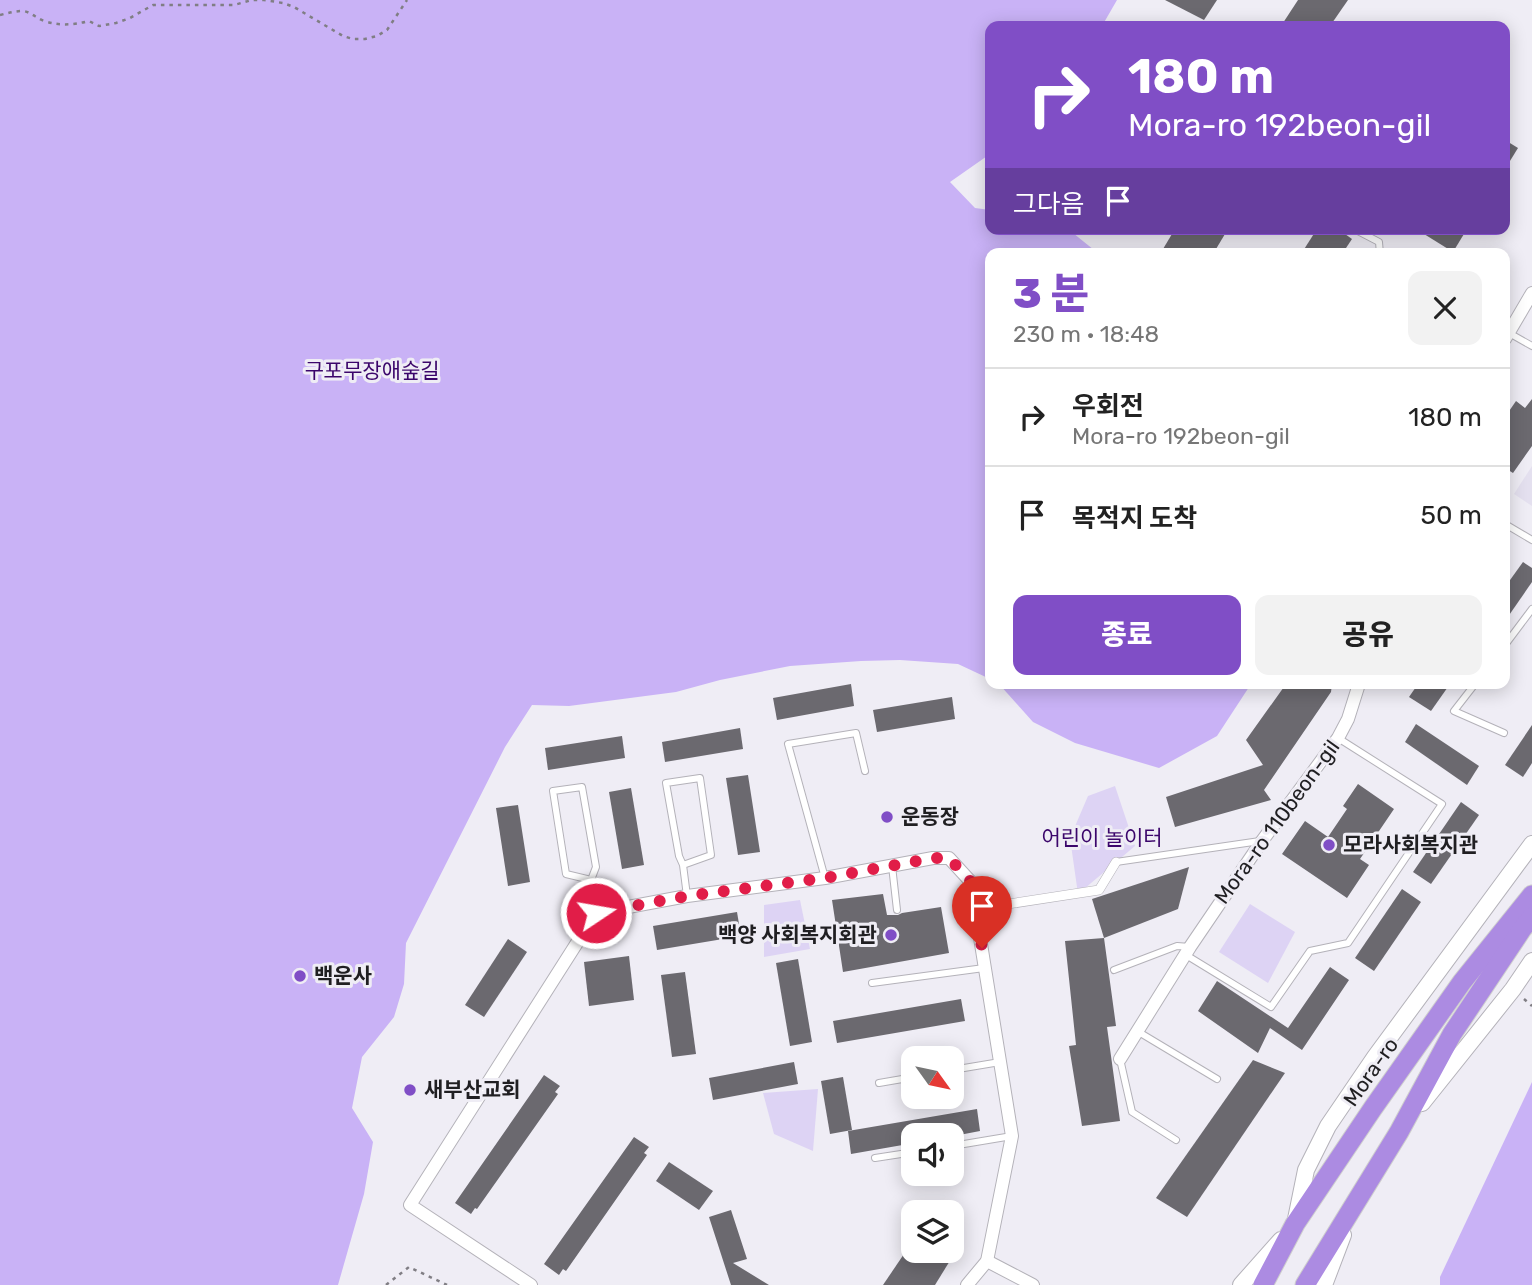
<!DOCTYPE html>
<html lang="ko">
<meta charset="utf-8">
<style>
body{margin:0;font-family:Rubik,"Noto Sans KR",sans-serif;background:#f2f2f2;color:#222;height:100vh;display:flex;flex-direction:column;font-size:26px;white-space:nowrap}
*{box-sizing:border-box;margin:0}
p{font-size:23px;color:#767676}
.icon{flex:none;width:38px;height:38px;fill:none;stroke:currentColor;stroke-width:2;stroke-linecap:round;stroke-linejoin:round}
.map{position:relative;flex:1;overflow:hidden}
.sheet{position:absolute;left:985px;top:248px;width:525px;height:441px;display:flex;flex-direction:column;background:#fff;border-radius:14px;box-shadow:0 4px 18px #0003}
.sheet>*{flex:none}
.guide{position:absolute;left:985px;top:21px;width:525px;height:214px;border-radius:14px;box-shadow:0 4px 18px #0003;background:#804ec6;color:#fff;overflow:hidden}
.needle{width:46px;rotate:123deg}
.controls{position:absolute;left:901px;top:1046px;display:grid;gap:14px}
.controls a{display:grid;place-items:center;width:63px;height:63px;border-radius:14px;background:#fff;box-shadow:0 4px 18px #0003;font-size:35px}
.pin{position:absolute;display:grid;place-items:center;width:60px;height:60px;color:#fff;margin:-72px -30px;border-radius:50% 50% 50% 0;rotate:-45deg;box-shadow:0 0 7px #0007}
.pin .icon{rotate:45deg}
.me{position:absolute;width:77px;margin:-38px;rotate:78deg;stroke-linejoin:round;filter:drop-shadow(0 0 5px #0008)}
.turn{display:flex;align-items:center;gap:24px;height:147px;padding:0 28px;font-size:32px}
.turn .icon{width:91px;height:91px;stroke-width:2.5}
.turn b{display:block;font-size:49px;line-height:60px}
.then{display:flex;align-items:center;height:66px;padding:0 28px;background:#0003;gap:14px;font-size:26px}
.round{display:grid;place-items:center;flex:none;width:74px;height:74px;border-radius:14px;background:#f2f2f2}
.head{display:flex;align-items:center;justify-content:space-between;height:119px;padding:0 28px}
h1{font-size:42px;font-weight:800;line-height:52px;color:#804ec6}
.primary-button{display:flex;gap:14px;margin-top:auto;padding:14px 28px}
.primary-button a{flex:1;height:80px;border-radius:14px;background:#804ec6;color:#fff;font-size:28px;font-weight:800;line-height:80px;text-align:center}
.primary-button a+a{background:#f2f2f2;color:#222}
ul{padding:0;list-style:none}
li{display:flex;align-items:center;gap:21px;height:98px;padding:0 28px;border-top:2px solid #e0e0e0}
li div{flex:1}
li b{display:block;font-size:26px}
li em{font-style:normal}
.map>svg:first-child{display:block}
.built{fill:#e4e0ef}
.green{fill:#ddd3f4}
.forest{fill:#c9b2f6}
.building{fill:#6b696f}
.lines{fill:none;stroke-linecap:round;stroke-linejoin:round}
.service-casing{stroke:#b4b2b9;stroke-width:8}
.pedestrian-casing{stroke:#b4b2b9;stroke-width:10}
.minor-casing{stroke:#b4b2b9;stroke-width:14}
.secondary-casing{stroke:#b4b2b9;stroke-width:18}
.trunk-casing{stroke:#cecece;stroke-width:21}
.path{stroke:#807e84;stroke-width:2.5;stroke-dasharray:3.5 5;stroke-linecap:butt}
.service{stroke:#fff;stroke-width:6}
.pedestrian{stroke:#fff;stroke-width:9}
.minor{stroke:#fff;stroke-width:12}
.secondary{stroke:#fff;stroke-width:16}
.trunk{stroke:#ac8be2;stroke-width:19}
.route{stroke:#e11d48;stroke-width:12;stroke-dasharray:0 21.6}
.poi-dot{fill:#804ec6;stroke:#efedf5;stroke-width:2.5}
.labels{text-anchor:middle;stroke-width:6;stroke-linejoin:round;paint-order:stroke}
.park-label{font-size:21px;fill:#3b066b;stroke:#efedf5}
.poi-label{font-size:21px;font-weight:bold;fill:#201f22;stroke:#efedf5;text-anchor:start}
.street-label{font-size:21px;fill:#201f22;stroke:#efedf5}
</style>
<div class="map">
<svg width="1532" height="1285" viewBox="0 0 1532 1285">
<rect width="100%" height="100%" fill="#efedf5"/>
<polygon class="built" points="1532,466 1532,506 1514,494"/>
<g class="green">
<polygon points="1115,786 1135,846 1078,894 1070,838 1088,796"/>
<polygon points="800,900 810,949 764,957 764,905"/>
<polygon points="1250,904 1295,932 1268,983 1219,952"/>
<polygon points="818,1089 813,1151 774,1134 763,1093"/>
</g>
<g class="forest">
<polygon points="0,0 1117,0 1102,26 990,26 990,154 950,182 975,208 990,210 990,229 1068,229 1099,254 990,254 990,679 958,664 900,660 861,661 790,666 720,680 676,692 569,706 532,705 505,747 406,943 404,984 394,1017 362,1057 352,1108 373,1142 364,1194 338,1285 0,1285"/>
<polygon points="999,684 1251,684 1217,736 1159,768 1075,743 1033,722"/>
<polygon points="1532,1082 1532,1285 1440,1285 1440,1277"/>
</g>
<g class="building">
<polygon points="1165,0 1217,0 1204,20"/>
<polygon points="1298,0 1348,0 1330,26 1281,26"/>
<polygon points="1505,140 1518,148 1505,169"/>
<polygon points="1175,229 1228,229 1213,254 1160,254"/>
<polygon points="1317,229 1338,229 1352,239 1342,254 1301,254"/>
<polygon points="1416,229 1467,229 1453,252"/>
<polygon points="1532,399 1532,446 1513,473 1505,468 1505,417 1516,401 1525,408"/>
<polygon points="1523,562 1532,568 1532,582 1505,621 1505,587"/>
<polygon points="851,684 854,706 777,720 773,698"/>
<polygon points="1286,684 1332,684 1331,692 1264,790 1271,800 1175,827 1166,797 1263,765 1246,740"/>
<polygon points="1418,684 1450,684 1431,711 1409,697"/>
<polygon points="952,697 955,719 877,732 873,710"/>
<polygon points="1416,724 1479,766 1467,785 1405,742"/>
<polygon points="1532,725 1532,763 1523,777 1505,765"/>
<polygon points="740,728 743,749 665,762 662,742"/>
<polygon points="622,736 625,758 548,770 545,748"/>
<polygon points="748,775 760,852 738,855 726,778"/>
<polygon points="1358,784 1394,809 1360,859 1369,865 1347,898 1282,854 1305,821 1328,837 1347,809 1343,806"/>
<polygon points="631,788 644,865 622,869 609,792"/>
<polygon points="1461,802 1479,815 1431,884 1413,872"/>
<polygon points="518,805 530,882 508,886 496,808"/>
<polygon points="1189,867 1178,909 1104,938 1092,899"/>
<polygon points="1402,889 1421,902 1374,971 1355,958"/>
<polygon points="883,894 887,915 898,915 902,913 941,907 949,953 843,972 832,900"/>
<polygon points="737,912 741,936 657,950 653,926"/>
<polygon points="1104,938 1116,1026 1107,1027 1120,1121 1082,1126 1069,1046 1076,1045 1065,941"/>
<polygon points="508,939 527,952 484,1017 465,1005"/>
<polygon points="629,956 634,1000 589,1006 584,962"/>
<polygon points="798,959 812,1042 790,1046 776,963"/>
<polygon points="1330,967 1349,980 1302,1050 1270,1028 1258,1053 1198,1011 1217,981 1288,1028"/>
<polygon points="685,972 696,1054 672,1057 661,975"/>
<polygon points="961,999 965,1021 837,1043 833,1021"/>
<polygon points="1253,1060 1285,1073 1187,1217 1156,1198"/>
<polygon points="794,1062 798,1084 713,1100 709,1078"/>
<polygon points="544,1075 560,1086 555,1092 558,1094 477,1209 475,1208 471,1214 455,1203"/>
<polygon points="843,1077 852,1130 830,1134 821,1081"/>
<polygon points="977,1109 980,1131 954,1136 914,1136 914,1143 851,1154 848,1131"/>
<polygon points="634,1137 649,1147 644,1153 647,1155 566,1271 563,1269 559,1275 544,1264"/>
<polygon points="669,1162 713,1191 699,1210 656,1181"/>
<polygon points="731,1210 747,1259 733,1263 769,1285 731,1285 709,1217"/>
<polygon points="906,1251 936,1251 951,1259 935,1285 883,1285"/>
</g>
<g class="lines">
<g class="service-casing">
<g id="service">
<polyline points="1354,229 1379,242 1380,254"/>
<polyline points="1509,333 1532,346"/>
<polyline points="1505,524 1532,540"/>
<polyline points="1505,645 1532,609"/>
<polyline points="1475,684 1454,711 1504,733"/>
<polyline points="1116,862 1260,841"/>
<polyline points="683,865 711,855 700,778 666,783 679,856 683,865 687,896"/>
<polyline points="892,866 897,910"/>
<polyline points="825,878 788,744 856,733 865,771"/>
<polyline points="591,880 596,867 582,787 553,791 566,874 591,880 596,913"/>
<polyline points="1186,955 1271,1007 1310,951 1348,943 1442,804 1338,738"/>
<polyline points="1114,970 1177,946 1190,947"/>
<polyline points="872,983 984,968"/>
<polyline points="1137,1031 1217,1079"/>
<polyline points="1120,1059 1132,1112 1176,1140"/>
<polyline points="952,1070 1000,1062"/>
<polyline points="879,1083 914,1077"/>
<polyline points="952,1146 1012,1136"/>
<polyline points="875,1158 914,1152"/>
</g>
</g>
<g class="pedestrian-casing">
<polyline id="pedestrian" points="976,909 1099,890 1116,862"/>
</g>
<g class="minor-casing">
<g id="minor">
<polyline points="1505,339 1532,293"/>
<polyline points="1120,1059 1190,947 1262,841 1338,738 1348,719 1359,684"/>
<polyline points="987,1261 1033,1285"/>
<polyline points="531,1285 410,1205 596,913 687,896 825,878 933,858 949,858 971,882 1012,1136 987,1261 967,1285"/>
</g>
</g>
<g class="secondary-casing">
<g id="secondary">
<polyline points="1422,1103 1513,989 1532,961"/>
<polyline points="1296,1219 1306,1170 1328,1126 1375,1057 1532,844"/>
<polyline points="1241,1285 1281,1240"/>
<polyline points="1324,1285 1343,1235"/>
</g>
</g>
<g class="trunk-casing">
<g id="trunk">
<polyline points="1263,1285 1295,1224 1373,1108 1462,982 1532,895"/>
<polyline points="1305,1285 1399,1132 1452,1034 1522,929 1532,917"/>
</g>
</g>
<g class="path">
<path d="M 0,15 C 8,13 15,11 23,11 C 31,12 36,18 44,21 C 60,26 73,25 89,21 L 99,26 L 116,23 L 130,18 L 153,5 L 234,5 L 252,0 L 264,0 L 283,3 L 294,7 L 343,36 L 353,39 L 365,39 L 377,36 L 387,30 L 407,0"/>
<polyline points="1524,999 1532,1006"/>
<polyline points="386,1285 409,1267 447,1285"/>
</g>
<use href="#service" class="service"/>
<use href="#pedestrian" class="pedestrian"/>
<use href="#minor" class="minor"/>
<use href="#secondary" class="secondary"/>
<use href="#trunk" class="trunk"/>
</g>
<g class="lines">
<polyline class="route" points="596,913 687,896 825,878 933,858 949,858 971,882 982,948"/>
</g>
<g class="poi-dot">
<circle cx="887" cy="817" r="7"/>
<circle cx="1329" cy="845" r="7"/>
<circle cx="891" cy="935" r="7"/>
<circle cx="300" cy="976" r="7"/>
<circle cx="410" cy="1090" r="7"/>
</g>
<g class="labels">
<g class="park-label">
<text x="372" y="378">구포무장애숲길</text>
<text x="1102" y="845">어린이 놀이터</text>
</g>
<g class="poi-label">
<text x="901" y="824">운동장</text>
<text x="1343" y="852">모라사회복지관</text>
<text x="877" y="942" text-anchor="end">백양 사회복지회관</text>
<text x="314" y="983">백운사</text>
<text x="424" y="1097">새부산교회</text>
</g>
<g class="street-label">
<text transform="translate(1277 822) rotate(-54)" y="7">Mora-ro 110beon-gil</text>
<text transform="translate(1371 1072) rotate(-55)" y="7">Mora-ro</text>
</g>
</g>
</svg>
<div class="controls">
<a><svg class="needle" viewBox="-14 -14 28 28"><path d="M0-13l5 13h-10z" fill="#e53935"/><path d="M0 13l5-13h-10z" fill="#767676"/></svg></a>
<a><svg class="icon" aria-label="sound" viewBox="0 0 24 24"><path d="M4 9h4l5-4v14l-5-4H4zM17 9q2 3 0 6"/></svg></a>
<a><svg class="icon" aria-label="layers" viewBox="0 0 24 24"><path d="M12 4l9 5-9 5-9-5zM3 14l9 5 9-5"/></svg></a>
</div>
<div class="pin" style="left:982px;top:948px;background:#d93025"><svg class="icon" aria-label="arrive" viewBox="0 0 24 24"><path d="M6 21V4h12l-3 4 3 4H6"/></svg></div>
<svg class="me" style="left:596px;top:913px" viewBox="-20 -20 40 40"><circle r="17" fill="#e11d48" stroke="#fff" stroke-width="3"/><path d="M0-11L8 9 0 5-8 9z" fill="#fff"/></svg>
<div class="guide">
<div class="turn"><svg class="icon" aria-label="right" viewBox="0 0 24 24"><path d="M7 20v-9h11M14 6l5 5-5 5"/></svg><div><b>180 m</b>Mora-ro 192beon-gil</div></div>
<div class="then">그다음<svg class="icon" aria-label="arrive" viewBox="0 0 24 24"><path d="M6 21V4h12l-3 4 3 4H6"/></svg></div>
</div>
<section class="sheet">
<div class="head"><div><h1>3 분</h1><p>230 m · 18:48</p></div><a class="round"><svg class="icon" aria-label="close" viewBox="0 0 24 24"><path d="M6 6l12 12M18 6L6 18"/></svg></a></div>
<ul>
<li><svg class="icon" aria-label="right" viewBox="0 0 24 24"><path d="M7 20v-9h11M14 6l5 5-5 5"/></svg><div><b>우회전</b><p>Mora-ro 192beon-gil</p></div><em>180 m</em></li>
<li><svg class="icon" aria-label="arrive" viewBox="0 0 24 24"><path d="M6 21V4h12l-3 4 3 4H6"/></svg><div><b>목적지 도착</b></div><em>50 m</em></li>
</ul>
<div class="primary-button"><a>종료</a><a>공유</a></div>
</section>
</div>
